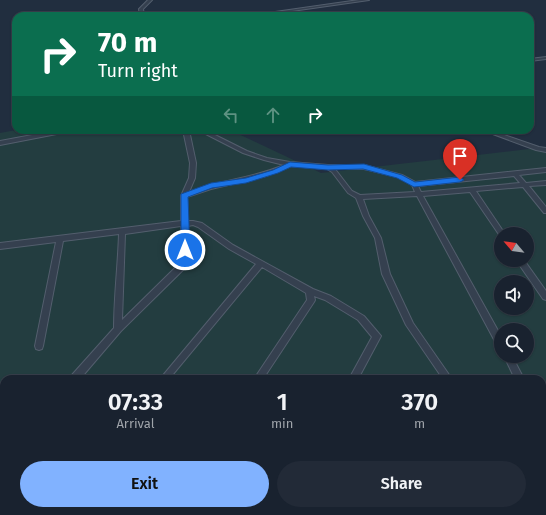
<!DOCTYPE html>
<style>
body{margin:0;font-family:"Fira Sans",sans-serif;background:#222a37;color:#f1f3f6;height:100vh;display:flex;flex-direction:column;font-size:15px;white-space:nowrap}
*{box-sizing:border-box;margin:0}
p{font-size:13px;color:#9fa4aa}
.icon{flex:none;width:22px;height:22px;fill:none;stroke:currentColor;stroke-width:2;stroke-linecap:round;stroke-linejoin:round}
.map{position:relative;flex:1;overflow:hidden}
.sheet{position:absolute;left:0px;top:375px;width:546px;height:140px;display:flex;flex-direction:column;background:#19222f;border-radius:12px 12px 0 0;box-shadow:0 1px 3px #0004,0 0 0 1px #373f4b}
.sheet>*{flex:none}
.hud{position:absolute;left:12px;top:12px;width:522px;height:122px;border-radius:12px;box-shadow:0 1px 3px #0004,0 0 0 1px #373f4b;background:#0b6e4f;color:#fff;overflow:hidden}
.needle{width:26px;rotate:299deg}
.buttons{position:absolute;left:494px;top:227px;display:grid;gap:8px}
.buttons a{display:grid;place-items:center;width:40px;height:40px;border-radius:50%;background:#19222f;box-shadow:0 1px 3px #0004,0 0 0 1px #373f4b;font-size:20px}
.pin{position:absolute;display:grid;place-items:center;width:34px;height:34px;color:#fff;margin:-41px -17px;border-radius:50% 50% 50% 0;rotate:-45deg;box-shadow:0 0 4px #0007}
.pin .icon{rotate:45deg}
.me{position:absolute;width:44px;margin:-22px;rotate:0deg;stroke-linejoin:round;filter:drop-shadow(0 0 3px #0008)}
.turn{display:flex;align-items:center;gap:14px;height:84px;padding:0 20px;font-size:18px}
.turn .icon{width:52px;height:52px;stroke-width:2.5}
.turn b{display:block;font-size:28px;line-height:34px}
.lanes{display:flex;align-items:center;height:38px;padding:0 20px;background:#0003;justify-content:center;gap:20px;direction:ltr}
.lanes .off{opacity:.35}
.eta{display:flex;justify-content:space-evenly;align-items:center;height:68px;text-align:center}
.eta b{font-size:24px;font-weight:600;line-height:28px}
.button{display:flex;gap:8px;margin-top:auto;padding:8px 20px}
.button a{flex:1;height:46px;border-radius:24px;background:#81b2ff;color:#111;font-size:16px;font-weight:600;line-height:46px;text-align:center}
.button a+a{background:#222a37;color:#f1f3f6}
.map>svg:first-child{display:block}
.green{fill:#233d40;fill-rule:evenodd}
.lines{fill:none;stroke-linecap:round;stroke-linejoin:round}
.street-casing{stroke:#535e6d;stroke-width:2}
.street{fill:#35404f;fill-rule:evenodd}
.route{fill:#1a73e8;stroke:#114b97}
</style>
<div class="map">
<svg width="546" height="515" viewBox="0 0 546 515">
<rect width="100%" height="100%" fill="#212e3f"/>
<path class="green" d="M 16,130 L 230,130 L 321,173 L 546,147 L 546,515 L 0,515 L 0,133 ZM 501,234 L 527,234 L 527,260 L 501,260 ZM 501,282 L 527,282 L 527,308 L 501,308 ZM 501,330 L 527,330 L 527,356 L 501,356 ZM 4,379 L 542,379 L 542,511 L 4,511 Z"/>
<g class="lines">
<g class="street-casing">
<g id="street">
<polygon points="148,0 152,0 143,9 144,16 140,16 139,9"/>
<polygon points="359,0 369,0 257,16 247,16"/>
<polygon points="546,57 546,59 530,61 530,59"/>
<polygon points="59,130 70,130 67,132 0,145 0,141"/>
<path d="M 183,130 L 189,130 L 196,163 L 195,178 L 189,192 C 220,180 254,178 284,165 L 264,160 L 243,153 L 198,130 L 205,130 L 247,151 L 267,158 L 290,162 L 328,165 L 364,165 L 402,175 L 415,182 L 546,168 L 546,172 L 519,175 L 526,183 L 546,181 L 546,185 L 529,186 L 546,207 L 546,213 L 544,213 L 523,187 L 476,191 L 505,234 L 501,234 L 501,236 L 500,236 L 470,192 L 423,196 L 501,336 L 501,348 L 498,347 L 417,196 L 363,199 L 369,216 L 381,238 L 390,274 L 413,323 L 452,379 L 443,379 L 406,325 L 382,274 L 375,238 L 363,216 L 356,198 L 348,193 L 332,172 L 327,169 L 291,166 L 266,176 L 211,189 L 187,197 L 188,221 L 193,221 L 202,223 L 233,245 L 313,289 L 331,296 L 364,316 L 381,336 L 358,379 L 349,379 L 372,337 L 358,320 L 325,300 L 314,296 L 315,300 L 314,302 L 263,379 L 254,379 L 307,300 L 306,293 L 262,267 L 169,379 L 160,379 L 256,264 L 229,249 L 198,227 L 193,225 L 188,226 L 189,260 L 185,268 L 121,331 L 80,379 L 70,379 L 71,376 L 114,328 C 114,297 118,266 119,234 L 63,241 L 43,346 L 42,349 L 39,350 L 36,349 L 35,346 L 56,242 L 0,249 L 0,243 L 181,221 L 181,196 L 189,178 L 190,163 ZM 335,169 L 364,169 L 398,177 L 412,185 L 415,192 L 360,195 L 352,191 ZM 514,176 L 520,183 L 421,192 L 418,186 ZM 181,226 L 181,260 L 179,264 L 122,320 L 125,234 Z"/>
<polygon points="482,130 490,130 539,147 546,148 546,152 536,150"/>
<polygon points="516,260 524,260 546,291 546,300 543,299"/>
<polygon points="504,356 512,356 524,379 515,379"/>
<polygon points="546,403 546,411 542,412 542,404"/>
<polygon points="542,415 546,418 546,431 542,428"/>
<rect x="0" y="442" width="4" height="10"/>
<polygon points="277,511 288,511 287,515 276,515"/>
<polygon points="491,511 502,511 503,515 492,515"/>
</g>
</g>
<use href="#street" class="street"/>
</g>
<polygon class="route" points="290,162 328,165 364,164 402,175 415,182 460,177 464,180 460,182 414,187 397,178 363,169 328,170 291,167 278,173 246,183 212,188 188,197 190,250 185,254 182,253 181,250 181,194 211,183 246,178 273,170"/>
</svg>
<div class="buttons">
<a><svg class="needle" viewBox="-14 -14 28 28"><path d="M0-13l5 13h-10z" fill="#e53935"/><path d="M0 13l5-13h-10z" fill="#9fa4aa"/></svg></a>
<a><svg class="icon" aria-label="sound" viewBox="0 0 24 24"><path d="M4 9h4l5-4v14l-5-4H4zM17 9q2 3 0 6"/></svg></a>
<a><svg class="icon" aria-label="search" viewBox="0 0 24 24"><circle cx="10" cy="10" r="6"/><path d="M15 15l6 6"/></svg></a>
</div>
<div class="pin" style="left:460px;top:180px;background:#d93025"><svg class="icon" aria-label="arrive" viewBox="0 0 24 24"><path d="M6 21V4h12l-3 4 3 4H6"/></svg></div>
<svg class="me" style="left:185px;top:250px" viewBox="-20 -20 40 40"><circle r="17" fill="#1a73e8" stroke="#fff" stroke-width="3"/><path d="M0-11L8 9 0 5-8 9z" fill="#fff"/></svg>
<div class="hud">
<div class="turn"><svg class="icon" aria-label="right" viewBox="0 0 24 24"><path d="M7 20v-9h11M14 6l5 5-5 5"/></svg><div><b>70 m</b>Turn right</div></div>
<div class="lanes"><svg class="icon off" aria-label="left" viewBox="0 0 24 24"><path d="M17 20v-9H6M10 6l-5 5 5 5"/></svg><svg class="icon off" aria-label="ahead" viewBox="0 0 24 24"><path d="M12 20V5M6 11l6-6 6 6"/></svg><svg class="icon" aria-label="right" viewBox="0 0 24 24"><path d="M7 20v-9h11M14 6l5 5-5 5"/></svg></div>
</div>
<section class="sheet">
<div class="eta">
<div><b>07:33</b><p>Arrival</p></div>
<div><b>1</b><p>min</p></div>
<div><b>370</b><p>m</p></div>
</div>
<div class="button"><a>Exit</a><a>Share</a></div>
</section>
</div>
